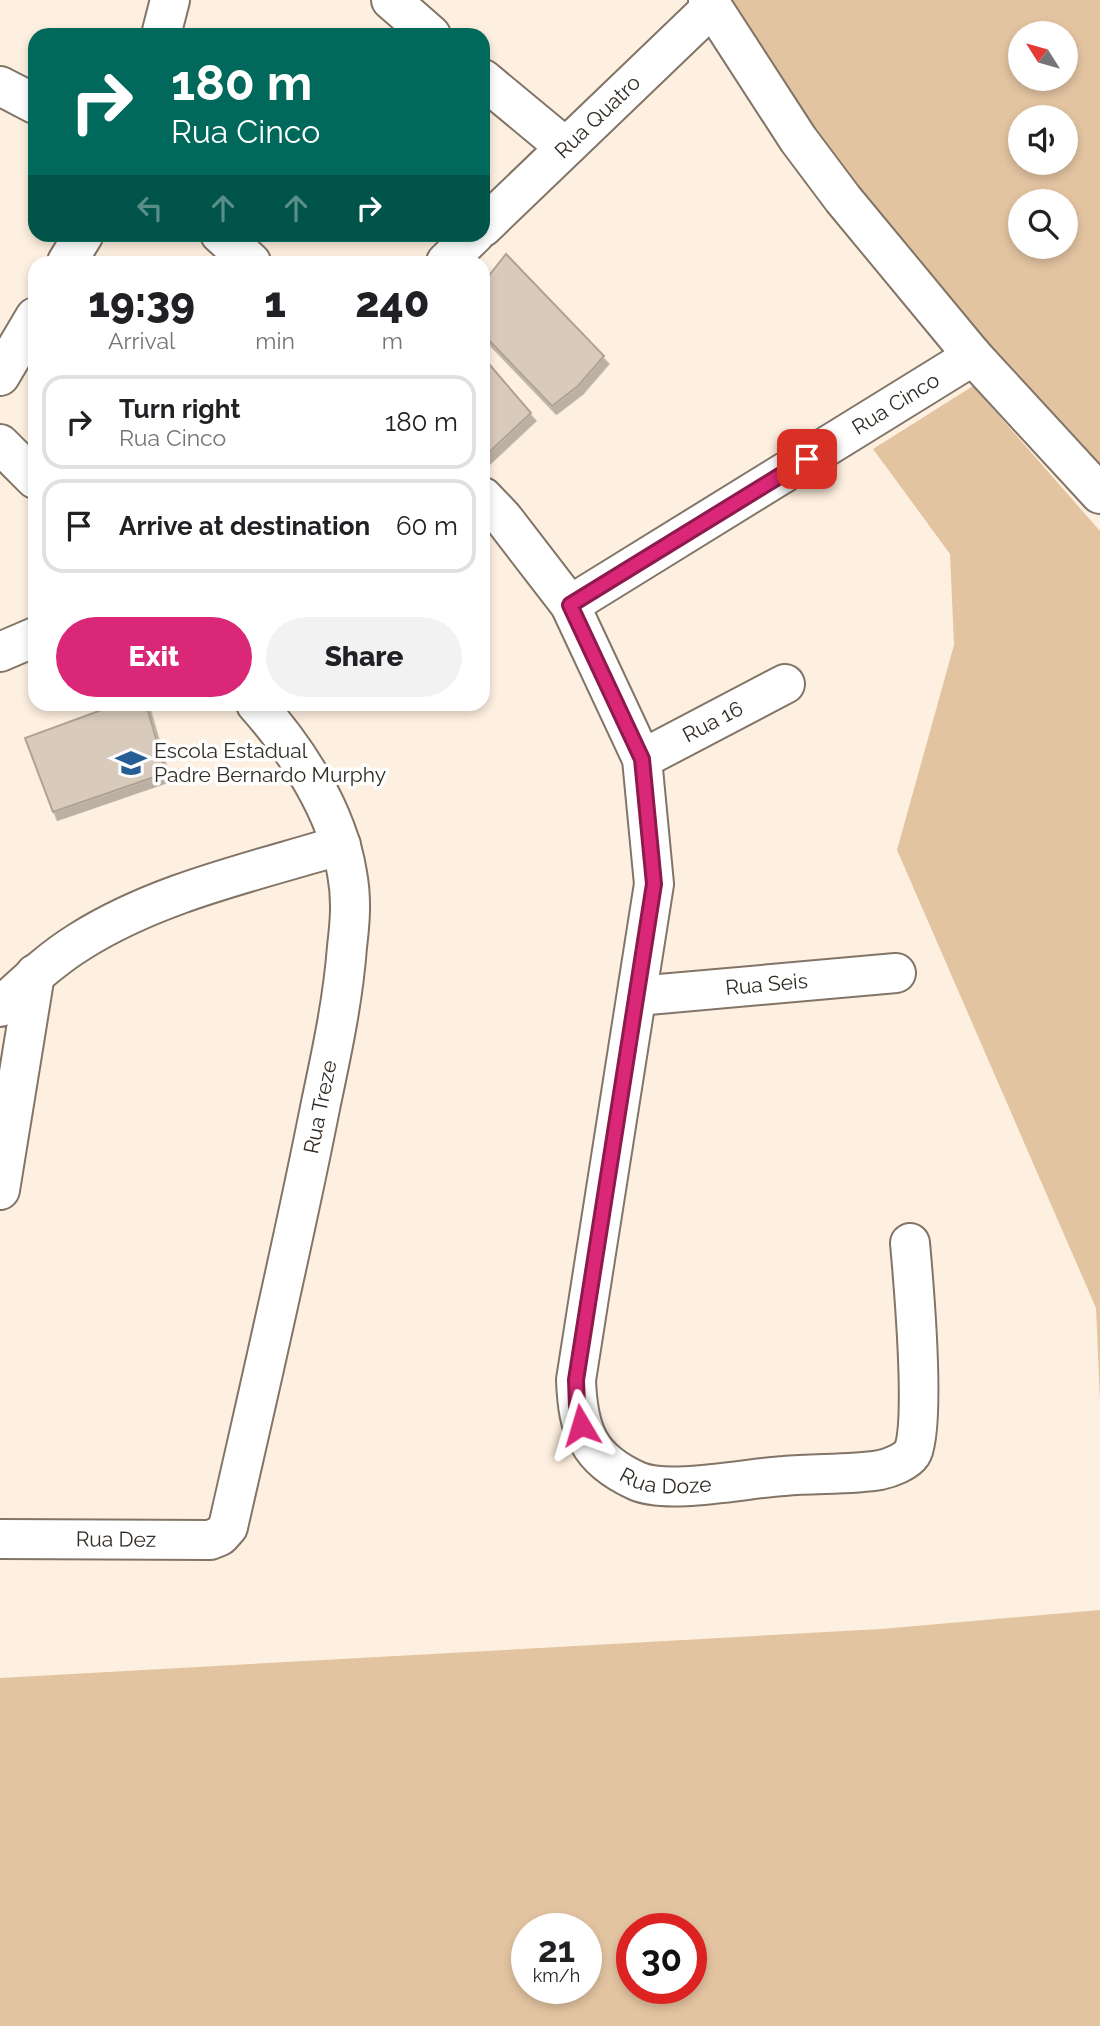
<!DOCTYPE html>
<style>
body{margin:0;font-family:Raleway,sans-serif;background:#f2f2f2;color:#202124;height:100vh;display:flex;flex-direction:column;font-size:26px;white-space:nowrap}
*{box-sizing:border-box;margin:0}
p{font-size:23px;color:#757577}
.icon{flex:none;width:38px;height:38px;fill:none;stroke:currentColor;stroke-width:2;stroke-linecap:round;stroke-linejoin:round}
.map{position:relative;flex:1;overflow:hidden}
.drawer{position:absolute;left:28px;top:256px;width:462px;height:455px;display:flex;flex-direction:column;background:#fff;border-radius:21px;box-shadow:0 4px 10px #0003}
.drawer>*{flex:none}
.hud{position:absolute;left:28px;top:28px;width:462px;height:214px;border-radius:21px;box-shadow:0 4px 10px #0003;background:#00695c;color:#fff;overflow:hidden}
.needle{width:46px;rotate:307deg}
.buttons{position:absolute;left:1008px;top:21px;display:grid;gap:14px}
.buttons a{display:grid;place-items:center;width:70px;height:70px;border-radius:50%;background:#fff;box-shadow:0 4px 10px #0003;font-size:35px}
.speed{position:absolute;left:511px;top:1913px;display:flex;gap:14px;font-size:35px;font-weight:700;text-align:center}
.speed>*{display:grid;place-content:center;width:91px;height:91px;border-radius:50%;background:#fff;box-shadow:0 4px 10px #0003;line-height:1}
.speed small{font-size:18px;font-weight:400}
.speed .limit{border:10px solid #d22;background:#fff;color:#111}
.pin{position:absolute;display:grid;place-items:center;width:60px;height:60px;color:#fff;margin:-30px;border-radius:14px;box-shadow:0 4px 10px #0006}
.me{position:absolute;width:77px;margin:-38px;rotate:353deg;stroke-linejoin:round;filter:drop-shadow(0 0 5px #0008)}
.turn{display:flex;align-items:center;gap:24px;height:147px;padding:0 28px;font-size:32px}
.turn .icon{width:91px;height:91px;stroke-width:2.5}
.turn b{display:block;font-size:49px;line-height:60px}
.lanes{display:flex;align-items:center;height:66px;padding:0 28px;background:#0003;justify-content:center;gap:35px;direction:ltr}
.lanes .off{opacity:.35}
.eta{display:flex;justify-content:space-evenly;align-items:center;height:119px;text-align:center}
.eta b{font-size:42px;font-weight:800;line-height:49px}
.primary-button{display:flex;gap:14px;margin-top:auto;padding:14px 28px}
.primary-button a{flex:1;height:80px;border-radius:42px;background:#db2777;color:#fff;font-size:28px;font-weight:800;line-height:80px;text-align:center}
.primary-button a+a{background:#f2f2f2;color:#202124}
ul{padding:0;list-style:none}
li{display:flex;align-items:center;gap:21px;height:94px;margin:0 14px 10px;padding:0 14px;border:4px solid #e0e0e0;border-radius:21px}
li div{flex:1}
li b{display:block;font-size:26px}
li em{font-style:normal}
.map>svg:first-child{display:block}
.green{fill:#e3c4a1;fill-rule:evenodd}
.building{fill:#d9cbbc;stroke:#afa293;stroke-width:2;filter:url(#shadow)}
.lines{fill:none;stroke-linecap:round;stroke-linejoin:round}
.minor-casing{stroke:#827567;stroke-width:42}
.minor{stroke:#fff;stroke-width:38}
.route-casing{stroke:#8e194d;stroke-width:18}
.route{stroke:#db2777;stroke-width:12}
.labels{text-anchor:middle;stroke-width:7;stroke-linejoin:round;paint-order:stroke}
.street-label{font-size:21px;fill:#312b25;stroke:#fff}
.poi-label{font-size:21px;fill:#312b25;stroke:#fff;text-anchor:start}
</style>
<div class="map">
<svg width="1100" height="2026" viewBox="0 0 1100 2026">
<defs>
<filter id="shadow"><feDropShadow dx="4.5" dy="8" stdDeviation="0" flood-color="#0004"/></filter>
</defs>
<rect width="100%" height="100%" fill="#fef0e0"/>
<g class="green">
<path d="M 727,0 L 1100,0 L 1100,466 L 969,322 L 827,149 ZM 1020,33 L 1066,33 L 1066,79 L 1020,79 ZM 1020,117 L 1066,117 L 1066,163 L 1020,163 ZM 1020,201 L 1066,201 L 1066,247 L 1020,247 Z"/>
<polygon points="973,386 1100,531 1100,1401 1096,1308 897,850 954,645 950,554 873,449"/>
<path d="M 1100,1610 L 1100,2026 L 0,2026 L 0,1678 L 881,1629 ZM 586,1928 L 586,1988 L 527,1988 L 527,1928 ZM 691,1928 L 691,1988 L 632,1988 L 632,1928 Z"/>
</g>
<g class="building">
<polygon points="506,254 604,356 578,386 552,406 483,334 483,275 487,278"/>
<polygon points="483,357 531,413 483,458"/>
<polygon points="118,704 146,704 166,773 53,812 25,738"/>
</g>
<g class="lines">
<g class="minor-casing">
<g id="minor">
<polyline points="391,0 431,35"/>
<polyline points="708,0 798,139 843,199 973,356 1100,494"/>
<polyline points="161,35 170,0"/>
<polyline points="483,79 565,147"/>
<polyline points="0,86 35,104"/>
<path id="s1" d="M 483,227 L 712,7"/>
<polyline points="220,234 251,262"/>
<polyline points="67,262 84,234"/>
<polyline points="446,262 475,234"/>
<polyline points="0,376 35,317"/>
<polyline points="0,444 35,479"/>
<path id="s2" d="M 483,497 L 503,518 L 570,605 L 642,759 L 654,884 L 576,1380 C 578,1431 588,1459 637,1481 C 668,1495 748,1478 784,1476 C 814,1473 851,1475 880,1470 C 890,1468 906,1462 912,1453 C 927,1433 913,1276 910,1243"/>
<path id="s3" d="M 570,605 L 973,356"/>
<polyline points="0,652 35,637"/>
<path id="s4" d="M 642,759 L 785,684"/>
<path id="s5" d="M 637,996 L 896,973"/>
<path d="M 0,1007 C 25,984 50,960 79,942 C 158,892 253,872 341,845"/>
<polyline points="0,1190 35,974"/>
<path id="s6" d="M 0,1539 L 210,1540 L 220,1536 L 228,1527 C 260,1386 293,1245 321,1103 C 332,1051 343,1000 347,947 C 350,922 352,899 347,873 C 337,811 297,750 256,704"/>
</g>
</g>
<use href="#minor" class="minor"/>
</g>
<g class="lines">
<g class="route-casing">
<polyline id="route" points="581,1425 577,1406 576,1380 654,884 642,759 570,605 807,459"/>
</g>
<use href="#route" class="route"/>
</g>
<defs>
<g id="school-bare" transform="scale(2.415)"><path d="M0-5L7-2L0 1L-7-2ZM-4 1L0 2.5L4 1V4Q0 6-4 4Z" fill="#255d95" stroke="#fff" stroke-width="2.5" paint-order="stroke"/></g>
</defs>
<g fill-rule="evenodd">
<use href="#school-bare" x="131" y="763"/>
</g>
<g class="labels">
<g class="street-label">
<text dy="7" stroke="none"><textPath href="#s1" startOffset="159">Rua Quatro</textPath></text>
<text dy="7" stroke="none"><textPath href="#s3" startOffset="383">Rua Cinco</textPath></text>
<text dy="7" stroke="none"><textPath href="#s4" startOffset="80">Rua 16</textPath></text>
<text dy="7" stroke="none"><textPath href="#s5" startOffset="130">Rua Seis</textPath></text>
<text dy="7" stroke="none"><textPath href="#s6" startOffset="663">Rua Treze</textPath></text>
<text dy="7" stroke="none"><textPath href="#s2" startOffset="1092">Rua Doze</textPath></text>
<text dy="7" stroke="none"><textPath href="#s6" startOffset="116">Rua Dez</textPath></text>
</g>
<g class="poi-label">
<text x="154" y="758">Escola Estadual<tspan x="154" dy="24">Padre Bernardo Murphy</tspan></text>
</g>
</g>
</svg>
<div class="buttons">
<a><svg class="needle" viewBox="-14 -14 28 28"><path d="M0-13l5 13h-10z" fill="#e53935"/><path d="M0 13l5-13h-10z" fill="#757577"/></svg></a>
<a><svg class="icon" aria-label="sound" viewBox="0 0 24 24"><path d="M4 9h4l5-4v14l-5-4H4zM17 9q2 3 0 6"/></svg></a>
<a><svg class="icon" aria-label="search" viewBox="0 0 24 24"><circle cx="10" cy="10" r="6"/><path d="M15 15l6 6"/></svg></a>
</div>
<div class="speed"><div>21<small>km/h</small></div><div class="limit">30</div></div>
<div class="pin" style="left:807px;top:459px;background:#d93025"><svg class="icon" aria-label="arrive" viewBox="0 0 24 24"><path d="M6 21V4h12l-3 4 3 4H6"/></svg></div>
<svg class="me" style="left:581px;top:1425px" viewBox="-20 -20 40 40"><path d="M0-17L14 15 0 8-14 15z" fill="#db2777" stroke="#fff" stroke-width="4"/></svg>
<div class="hud">
<div class="turn"><svg class="icon" aria-label="right" viewBox="0 0 24 24"><path d="M7 20v-9h11M14 6l5 5-5 5"/></svg><div><b>180 m</b>Rua Cinco</div></div>
<div class="lanes"><svg class="icon off" aria-label="left" viewBox="0 0 24 24"><path d="M17 20v-9H6M10 6l-5 5 5 5"/></svg><svg class="icon off" aria-label="ahead" viewBox="0 0 24 24"><path d="M12 20V5M6 11l6-6 6 6"/></svg><svg class="icon off" aria-label="ahead" viewBox="0 0 24 24"><path d="M12 20V5M6 11l6-6 6 6"/></svg><svg class="icon" aria-label="right" viewBox="0 0 24 24"><path d="M7 20v-9h11M14 6l5 5-5 5"/></svg></div>
</div>
<section class="drawer">
<div class="eta">
<div><b>19:39</b><p>Arrival</p></div>
<div><b>1</b><p>min</p></div>
<div><b>240</b><p>m</p></div>
</div>
<ul>
<li><svg class="icon" aria-label="right" viewBox="0 0 24 24"><path d="M7 20v-9h11M14 6l5 5-5 5"/></svg><div><b>Turn right</b><p>Rua Cinco</p></div><em>180 m</em></li>
<li><svg class="icon" aria-label="arrive" viewBox="0 0 24 24"><path d="M6 21V4h12l-3 4 3 4H6"/></svg><div><b>Arrive at destination</b></div><em>60 m</em></li>
</ul>
<div class="primary-button"><a>Exit</a><a>Share</a></div>
</section>
</div>
